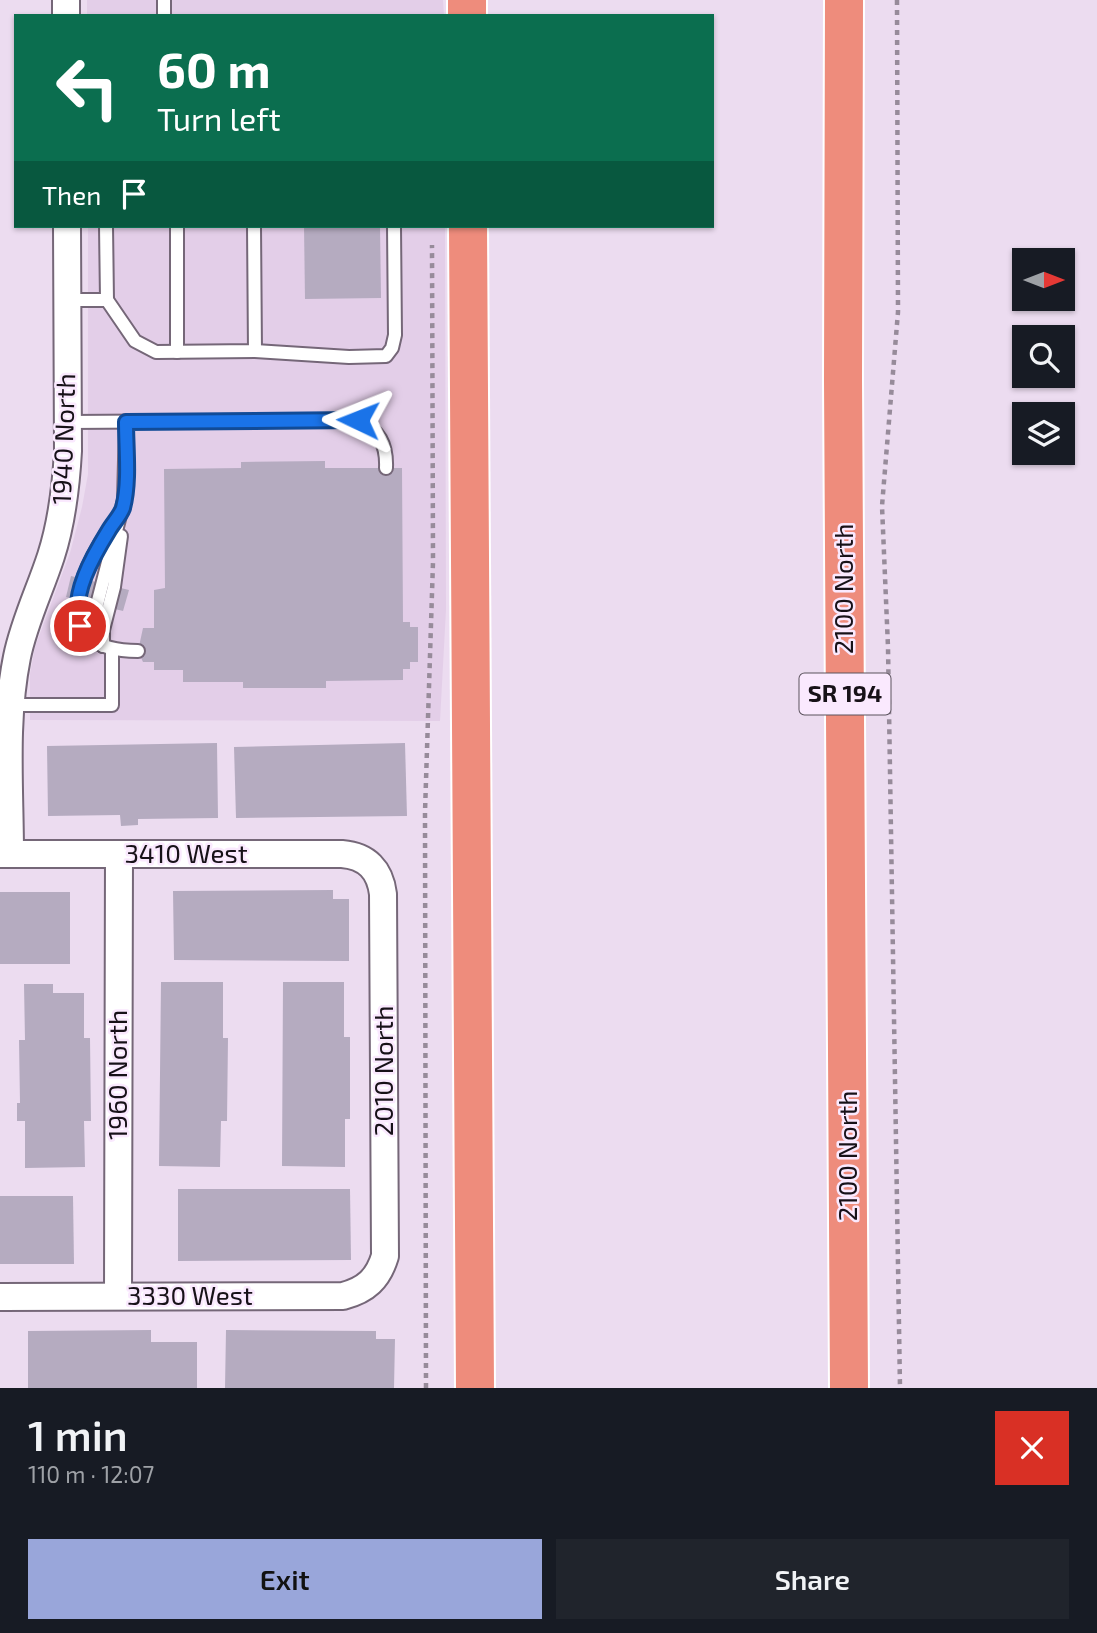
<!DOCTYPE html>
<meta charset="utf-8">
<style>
body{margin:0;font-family:"Exo 2",sans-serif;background:#20242c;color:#f1f3f6;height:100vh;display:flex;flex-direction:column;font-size:26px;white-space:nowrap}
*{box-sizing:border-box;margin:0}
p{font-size:23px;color:#9ea1a6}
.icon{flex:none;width:38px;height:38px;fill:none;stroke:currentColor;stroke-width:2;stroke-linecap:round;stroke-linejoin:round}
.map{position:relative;height:1388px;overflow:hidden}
.side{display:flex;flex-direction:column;background:#171b24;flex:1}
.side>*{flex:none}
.top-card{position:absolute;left:14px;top:14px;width:700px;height:214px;border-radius:0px;box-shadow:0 2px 5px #0004;background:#0b6e4f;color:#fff;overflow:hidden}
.needle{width:46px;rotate:90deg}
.fabs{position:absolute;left:1012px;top:248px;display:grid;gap:14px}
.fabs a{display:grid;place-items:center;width:63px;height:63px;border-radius:0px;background:#171b24;box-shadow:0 2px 5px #0004;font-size:35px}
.pin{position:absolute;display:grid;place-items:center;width:60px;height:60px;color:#fff;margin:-30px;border:4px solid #fff;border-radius:50%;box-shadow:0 2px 7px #0007}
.me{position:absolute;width:77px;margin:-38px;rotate:272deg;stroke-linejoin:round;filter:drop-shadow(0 0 5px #0008)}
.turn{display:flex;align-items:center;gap:24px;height:147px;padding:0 28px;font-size:32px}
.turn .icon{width:91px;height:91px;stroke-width:2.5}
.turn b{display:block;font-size:49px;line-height:60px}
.then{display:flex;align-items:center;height:66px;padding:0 28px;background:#0003;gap:14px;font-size:26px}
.round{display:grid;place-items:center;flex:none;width:74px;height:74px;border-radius:0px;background:#20242c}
.head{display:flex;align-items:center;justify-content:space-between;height:119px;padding:0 28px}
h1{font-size:42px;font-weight:600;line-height:52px}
.primary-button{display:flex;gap:14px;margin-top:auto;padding:14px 28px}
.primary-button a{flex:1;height:80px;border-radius:0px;background:#99a6da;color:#111;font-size:28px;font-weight:600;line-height:80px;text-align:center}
.primary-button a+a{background:#20242c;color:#f1f3f6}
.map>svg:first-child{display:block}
.built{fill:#e3cee8}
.building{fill:#b5abc0}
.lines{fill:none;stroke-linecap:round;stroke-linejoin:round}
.service-casing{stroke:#756778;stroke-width:16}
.minor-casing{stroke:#756778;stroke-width:30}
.trunk-casing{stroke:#fff;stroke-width:42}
.path{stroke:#978b9a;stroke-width:4.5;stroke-dasharray:5 5;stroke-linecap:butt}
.service{stroke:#fff;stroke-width:12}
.minor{stroke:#fff;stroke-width:26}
.trunk{stroke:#ee8c7c;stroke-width:38}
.route-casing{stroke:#114b97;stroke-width:18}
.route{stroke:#1a73e8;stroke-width:12}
.labels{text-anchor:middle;stroke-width:5;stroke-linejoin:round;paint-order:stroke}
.shield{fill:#fae9fe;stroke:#5b525d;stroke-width:2}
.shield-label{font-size:24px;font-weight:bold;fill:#171118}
.street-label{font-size:26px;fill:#171118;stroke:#fae9fe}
</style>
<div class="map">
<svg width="1097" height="1388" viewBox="0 0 1097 1388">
<rect width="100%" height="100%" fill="#ecdcf0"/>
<g class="built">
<polygon points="87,0 443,0 444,16 87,16"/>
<polygon points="88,226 445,226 446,610 440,721 30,720 30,674 35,647 70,553 82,507 88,474"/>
</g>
<g class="building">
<polygon points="304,226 380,226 381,298 305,299"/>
<polygon points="325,461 325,468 402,468 403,622 410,622 410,627 418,627 418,662 410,662 410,669 403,669 403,680 326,681 326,688 243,688 243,682 183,682 183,670 154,670 154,662 143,662 138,651 143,628 154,628 154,590 165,588 164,469 241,468 241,462"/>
<polygon points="71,576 129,590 123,611 66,597"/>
<polygon points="217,743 218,818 138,819 138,825 121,826 120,815 48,816 47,746"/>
<polygon points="405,743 407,816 236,818 234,747"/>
<polygon points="333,890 333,899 349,899 349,961 174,960 173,891"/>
<rect x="0" y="892" width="70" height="72"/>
<polygon points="161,982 223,982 223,1038 228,1038 227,1121 221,1121 220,1167 159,1166"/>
<polygon points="283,982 344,982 344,1037 350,1037 350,1119 345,1119 345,1167 282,1166"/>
<polygon points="24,984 53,984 53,993 84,993 84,1038 90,1038 91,1121 84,1121 85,1167 25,1168 25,1121 17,1121 17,1103 20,1103 19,1040 25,1040"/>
<polygon points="178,1189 350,1189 351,1260 178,1261"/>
<polygon points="0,1196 73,1196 74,1264 0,1264"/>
<polygon points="151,1330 151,1342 197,1342 197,1388 28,1388 28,1331"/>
<polygon points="226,1330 376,1331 376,1339 395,1339 394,1388 225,1388"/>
</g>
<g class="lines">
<g class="service-casing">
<g id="service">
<polyline points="164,0 164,16"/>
<polyline points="106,226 107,300"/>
<polyline points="67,300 107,300 135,341 156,352 255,351 254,226"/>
<polyline points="255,351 349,357 386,356 392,348 395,335 394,226"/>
<polyline points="177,352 177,226"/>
<path d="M 68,422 L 358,420 C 379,430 387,444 386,468"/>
<path d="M 115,521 C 80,570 43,651 138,651"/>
<polyline points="103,646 93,632 92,624 124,500 126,421"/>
<polyline points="103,646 103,630 114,587 121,536"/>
<polyline points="10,705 112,705 112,650"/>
</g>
</g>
<g class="minor-casing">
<g id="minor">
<polyline points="66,0 66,16"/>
<path d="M 0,854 L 342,854 C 367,856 380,870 383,894 L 385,1256 C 378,1279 366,1290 343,1296 L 0,1297"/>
<path d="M 10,854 C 10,789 4,721 17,657 C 24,622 40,590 51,556 C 62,522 66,487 68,451 L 67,226"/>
<polyline points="118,1296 119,854"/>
</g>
</g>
<g class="trunk-casing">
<g id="trunk">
<polyline points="467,0 467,16"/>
<polyline points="844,0 843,380 849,1388"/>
<polyline points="468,226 475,1388"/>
</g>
</g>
<g class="path">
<polyline points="897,0 898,312 882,506 888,647 900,1388"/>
<polyline points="426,1388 425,812 433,562 432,245"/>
</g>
<use href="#service" class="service"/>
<use href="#minor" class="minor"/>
<use href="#trunk" class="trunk"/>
</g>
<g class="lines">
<g class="route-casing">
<path id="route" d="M 80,626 C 70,595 93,556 109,530 C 113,523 120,516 123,508 C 130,481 126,449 126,422 L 358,420"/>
</g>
<use href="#route" class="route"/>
</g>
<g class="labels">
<rect class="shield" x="799.5" y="673.5" width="91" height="41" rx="5"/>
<g class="shield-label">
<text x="845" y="702">SR 194</text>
</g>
<g class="street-label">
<text transform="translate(64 439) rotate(-88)" y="9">1940 North</text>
<text transform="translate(844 589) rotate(-90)" y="9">2100 North</text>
<text x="186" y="863">3410 West</text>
<text transform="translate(384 1071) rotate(-90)" y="9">2010 North</text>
<text transform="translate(118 1075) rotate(-90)" y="9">1960 North</text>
<text transform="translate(848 1156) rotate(-90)" y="9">2100 North</text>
<text x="190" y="1305">3330 West</text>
</g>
</g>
</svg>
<div class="fabs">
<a><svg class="needle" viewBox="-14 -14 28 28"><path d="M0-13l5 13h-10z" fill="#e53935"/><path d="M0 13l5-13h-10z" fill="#9ea1a6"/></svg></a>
<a><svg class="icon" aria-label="search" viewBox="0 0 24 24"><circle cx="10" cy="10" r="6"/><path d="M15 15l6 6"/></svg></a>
<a><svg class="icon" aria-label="layers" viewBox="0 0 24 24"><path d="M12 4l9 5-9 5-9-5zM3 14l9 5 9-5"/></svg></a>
</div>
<div class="pin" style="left:80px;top:626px;background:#d93025"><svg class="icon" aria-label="arrive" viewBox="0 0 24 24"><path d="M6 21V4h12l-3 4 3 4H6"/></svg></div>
<svg class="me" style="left:358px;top:420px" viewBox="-20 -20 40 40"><path d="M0-17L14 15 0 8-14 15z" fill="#1a73e8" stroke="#fff" stroke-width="4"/></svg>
<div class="top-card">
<div class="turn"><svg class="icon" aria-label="left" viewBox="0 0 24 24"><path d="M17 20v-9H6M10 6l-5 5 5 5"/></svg><div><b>60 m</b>Turn left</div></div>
<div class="then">Then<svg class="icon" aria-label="arrive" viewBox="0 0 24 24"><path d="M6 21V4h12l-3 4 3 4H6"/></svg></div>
</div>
</div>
<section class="side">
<div class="head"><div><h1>1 min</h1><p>110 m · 12:07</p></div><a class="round" style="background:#d93025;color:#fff"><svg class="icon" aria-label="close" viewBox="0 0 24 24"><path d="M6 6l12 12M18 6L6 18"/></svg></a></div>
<div class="primary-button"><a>Exit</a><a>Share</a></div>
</section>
